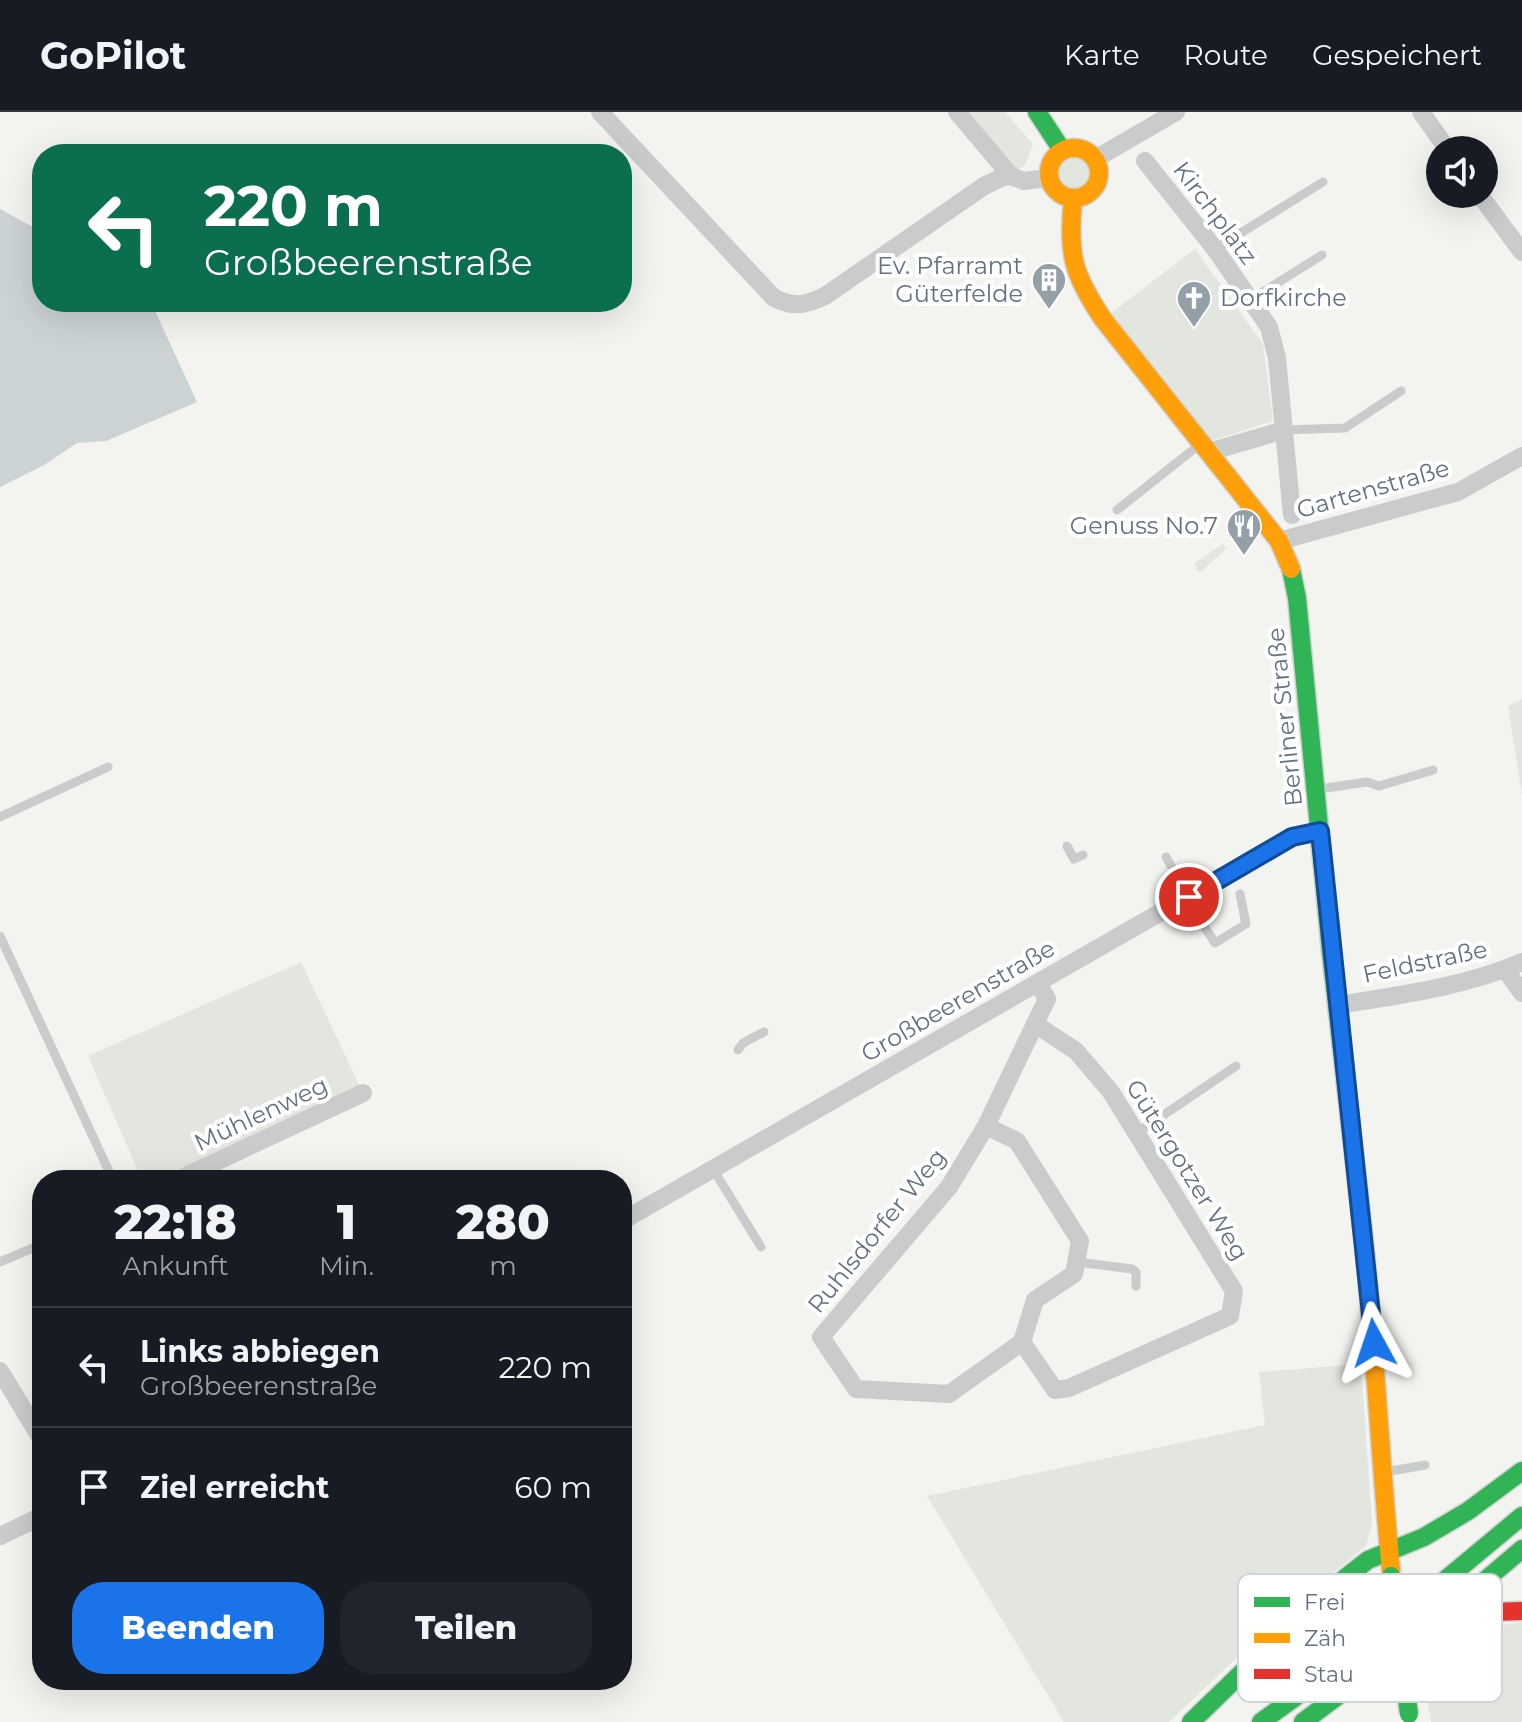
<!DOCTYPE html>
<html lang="de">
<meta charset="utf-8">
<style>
body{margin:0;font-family:Montserrat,sans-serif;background:#20242c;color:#f1f3f6;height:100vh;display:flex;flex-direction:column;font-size:30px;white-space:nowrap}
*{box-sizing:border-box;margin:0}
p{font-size:26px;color:#9ea1a6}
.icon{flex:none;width:44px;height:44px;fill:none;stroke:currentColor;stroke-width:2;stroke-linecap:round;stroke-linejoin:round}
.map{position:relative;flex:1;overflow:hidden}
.panel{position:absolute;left:32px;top:1058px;width:600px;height:520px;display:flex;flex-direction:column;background:#171b24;border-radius:32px;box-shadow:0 8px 32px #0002}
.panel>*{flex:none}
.top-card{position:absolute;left:32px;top:32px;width:600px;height:168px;border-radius:32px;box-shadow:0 8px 32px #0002;background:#0b6e4f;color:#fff;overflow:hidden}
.controls{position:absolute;left:1426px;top:24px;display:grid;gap:16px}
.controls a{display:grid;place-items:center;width:72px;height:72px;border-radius:50%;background:#171b24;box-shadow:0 8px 32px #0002;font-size:40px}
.pin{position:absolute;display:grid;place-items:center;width:68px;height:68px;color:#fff;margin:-34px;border:4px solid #fff;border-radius:50%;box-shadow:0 2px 8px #0007}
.me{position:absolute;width:88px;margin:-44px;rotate:355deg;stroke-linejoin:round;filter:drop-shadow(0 0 6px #0008)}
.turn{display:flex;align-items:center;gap:28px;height:168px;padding:0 40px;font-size:36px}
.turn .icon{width:104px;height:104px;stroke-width:2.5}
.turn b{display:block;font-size:56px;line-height:68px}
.eta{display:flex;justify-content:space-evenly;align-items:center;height:136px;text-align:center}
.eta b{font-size:48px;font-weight:800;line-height:56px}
.primary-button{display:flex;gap:16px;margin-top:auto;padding:16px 40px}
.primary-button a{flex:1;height:92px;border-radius:32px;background:#1a73e8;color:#fff;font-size:32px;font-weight:800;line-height:92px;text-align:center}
.primary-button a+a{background:#20242c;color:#f1f3f6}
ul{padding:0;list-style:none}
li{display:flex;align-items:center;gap:24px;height:120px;padding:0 40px;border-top:2px solid #363941}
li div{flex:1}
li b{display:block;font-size:30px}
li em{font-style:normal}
header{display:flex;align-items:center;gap:48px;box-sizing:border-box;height:112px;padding:0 40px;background:#171b24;border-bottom:2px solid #363941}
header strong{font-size:38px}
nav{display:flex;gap:44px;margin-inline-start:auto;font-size:28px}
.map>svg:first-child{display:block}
.green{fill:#e2e6de}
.water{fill:#cbd3d5}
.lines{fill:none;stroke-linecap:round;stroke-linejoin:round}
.fast-casing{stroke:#cfd1d0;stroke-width:21}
.slow-casing{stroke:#cfd1d0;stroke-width:21}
.jam-casing{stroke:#cfd1d0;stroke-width:21}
.lane{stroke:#cacccc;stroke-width:9}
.street{stroke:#cacccc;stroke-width:18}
.fast{stroke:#30b455;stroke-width:18}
.slow{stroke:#ff9f0a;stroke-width:18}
.jam{stroke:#e5322d;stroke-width:18}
.fast-bridge-casing{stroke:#cfd1d0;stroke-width:21;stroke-linecap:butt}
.fast-bridge{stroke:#30b455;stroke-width:18}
.route-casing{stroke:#114b97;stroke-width:20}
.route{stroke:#1a73e8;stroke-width:14}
.labels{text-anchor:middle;stroke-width:8;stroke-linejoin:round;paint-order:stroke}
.street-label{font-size:24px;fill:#627281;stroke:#fff}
.poi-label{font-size:24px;fill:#627281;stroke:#fff;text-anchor:end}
.key{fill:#fff;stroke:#d0d5d9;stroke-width:2}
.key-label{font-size:22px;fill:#627281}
</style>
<header>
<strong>GoPilot</strong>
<nav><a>Karte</a><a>Route</a><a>Gespeichert</a></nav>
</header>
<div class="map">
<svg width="1522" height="1610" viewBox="0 0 1522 1610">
<rect width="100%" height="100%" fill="#f3f3f0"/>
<g class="green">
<polygon points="963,0 1005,0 1033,32 1025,53 1016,59"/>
<circle cx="1075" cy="61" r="17"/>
<polygon points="1195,137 1263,232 1273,309 1211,329 1110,202"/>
<polygon points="1223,432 1226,437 1201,460 1197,458 1195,451"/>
<polygon points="1522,587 1522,683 1508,594"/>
<polygon points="301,850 363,981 156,1068 142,1068 88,944"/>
<polygon points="1361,1252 1372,1413 1366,1434 1290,1495 1169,1610 1064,1610 927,1384 1265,1313 1259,1260"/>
<polygon points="1522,1510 1522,1610 1431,1610 1421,1548 1451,1522"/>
</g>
<polygon class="water" points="0,97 31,114 42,115 42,190 151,190 197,290 106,329 77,331 44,353 0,375"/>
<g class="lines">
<g class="fast-casing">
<g id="fast">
<polyline points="1037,0 1062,38"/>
<polyline points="1291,457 1297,486 1331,840 1363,1122"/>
<polyline points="1191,1610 1317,1488 1368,1448 1424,1425 1468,1399 1522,1359"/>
<polyline points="1261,1610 1367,1533 1522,1404"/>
<polyline points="1303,1610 1436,1510 1522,1437"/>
</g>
</g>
<g class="slow-casing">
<g id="slow">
<circle cx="1074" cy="61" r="25"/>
<path d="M 1073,87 C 1068,142 1072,161 1103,207 L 1279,429 L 1291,457"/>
<path d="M 1363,1122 C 1375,1234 1380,1346 1391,1458"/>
</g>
</g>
<g class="jam-casing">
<polyline id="jam" points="1440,1510 1491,1500 1522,1499"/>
</g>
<g class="lane">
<polyline points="1215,137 1323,70"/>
<polyline points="1250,188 1322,143"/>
<polyline points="1284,318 1345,316 1401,279"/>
<polyline points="1117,398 1199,333"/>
<polyline points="1319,677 1367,670 1379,674 1433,658"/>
<polyline points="0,705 108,655"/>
<polyline points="1067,734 1074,747 1083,743"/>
<polyline points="1166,745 1189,785"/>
<polyline points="1186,786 1215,831 1246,812 1240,782"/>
<polyline points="0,824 113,1068"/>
<polyline points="738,938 743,931 764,920"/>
<polyline points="1137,1021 1236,954"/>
<polyline points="713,1057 761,1135"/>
<polyline points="0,1150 42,1132"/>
<polyline points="1077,1150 1132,1157 1136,1160 1136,1174"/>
<polyline points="1385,1360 1425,1353"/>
</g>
<g class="street">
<path d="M 600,0 L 774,186 C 795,196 805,193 825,184 L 984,74 L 1003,65 L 1011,64"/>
<polyline points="957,0 1011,64 1024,69 1048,66"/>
<polyline points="1421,0 1448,38"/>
<polyline points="1095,47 1176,0"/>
<polyline points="1145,49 1215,137 1269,215 1277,246 1292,403"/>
<polyline points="1479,82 1522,140"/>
<polyline points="1209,340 1284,318"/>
<polyline points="1279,429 1458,380 1522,344"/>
<polyline points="1505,857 1522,881"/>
<path d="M 1338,893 C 1400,883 1464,875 1522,850"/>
<polyline points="986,1014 1017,1029 1080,1129 1074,1162 1035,1188 1022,1230 949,1282 856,1277 821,1225 949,1075 986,1014 1047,887 1038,871"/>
<polyline points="181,1068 186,1064 363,981"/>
<polyline points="622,1109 1292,725 1320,719"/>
<polyline points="1022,1230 1055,1278 1069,1276 1230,1204 1234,1179 1111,980 1076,939 1035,912"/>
<polyline points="0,1259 42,1328"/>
<polyline points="0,1424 42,1404"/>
</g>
<use href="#fast" class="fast"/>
<use href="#slow" class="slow"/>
<use href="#jam" class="jam"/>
<g class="fast-bridge-casing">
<polyline id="fast-bridge" points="1391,1464 1409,1602"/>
</g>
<use href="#fast-bridge" class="fast-bridge"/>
</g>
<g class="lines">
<g class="route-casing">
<polyline id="route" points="1189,785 1292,725 1320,719 1374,1231"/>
</g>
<use href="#route" class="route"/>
</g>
<defs>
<g id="building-pin" transform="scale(1.8)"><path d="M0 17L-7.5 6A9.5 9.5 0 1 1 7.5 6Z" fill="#959fa8" stroke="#fff"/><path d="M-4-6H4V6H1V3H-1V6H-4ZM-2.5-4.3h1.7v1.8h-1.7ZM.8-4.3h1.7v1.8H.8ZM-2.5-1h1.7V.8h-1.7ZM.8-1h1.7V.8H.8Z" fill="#fff"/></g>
<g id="church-pin" transform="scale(1.8)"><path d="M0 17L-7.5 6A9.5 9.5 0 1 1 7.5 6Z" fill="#959fa8" stroke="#fff"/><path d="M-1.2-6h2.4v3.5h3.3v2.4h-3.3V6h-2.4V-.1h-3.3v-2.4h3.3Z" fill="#fff"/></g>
<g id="restaurant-pin" transform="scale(1.8)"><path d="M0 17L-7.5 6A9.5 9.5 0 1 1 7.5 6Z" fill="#959fa8" stroke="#fff"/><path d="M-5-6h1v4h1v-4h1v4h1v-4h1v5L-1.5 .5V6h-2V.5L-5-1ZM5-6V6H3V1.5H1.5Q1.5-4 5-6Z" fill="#fff"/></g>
</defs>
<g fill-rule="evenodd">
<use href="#building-pin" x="1049" y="168"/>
<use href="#church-pin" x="1194" y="186"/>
<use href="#restaurant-pin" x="1244" y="414"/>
</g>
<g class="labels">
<g class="street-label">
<text transform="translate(1215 101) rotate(53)" y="8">Kirchplatz</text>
<text transform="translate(1373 377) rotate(-16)" y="8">Gartenstraße</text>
<text transform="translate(1285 605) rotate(-96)" y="8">Berliner Straße</text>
<text transform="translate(1425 850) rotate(-12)" y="8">Feldstraße</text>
<text transform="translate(958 889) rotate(-30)" y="8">Großbeerenstraße</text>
<text transform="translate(261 1002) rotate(-25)" y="8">Mühlenweg</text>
<text transform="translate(1187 1058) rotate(58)" y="8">Gütergotzer Weg</text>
<text transform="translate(877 1119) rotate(-51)" y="8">Ruhlsdorfer Weg</text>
</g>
<g class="poi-label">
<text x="1023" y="162">Ev. Pfarramt<tspan x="1023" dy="28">Güterfelde</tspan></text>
<text x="1220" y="194" text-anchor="start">Dorfkirche</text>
<text x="1218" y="422">Genuss No.7</text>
</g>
</g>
<rect x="1238" y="1462" width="264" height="128" rx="12" class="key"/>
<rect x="1254" y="1485" width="36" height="10" fill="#30b455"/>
<rect x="1254" y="1521" width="36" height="10" fill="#ff9f0a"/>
<rect x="1254" y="1557" width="36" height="10" fill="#e5322d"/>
<g class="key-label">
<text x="1304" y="1498">Frei</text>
<text x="1304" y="1534">Zäh</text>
<text x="1304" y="1570">Stau</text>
</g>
</svg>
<div class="controls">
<a><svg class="icon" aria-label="sound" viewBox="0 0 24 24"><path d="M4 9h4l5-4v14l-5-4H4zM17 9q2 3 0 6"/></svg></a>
</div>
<div class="pin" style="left:1189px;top:785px;background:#d93025"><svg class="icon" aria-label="arrive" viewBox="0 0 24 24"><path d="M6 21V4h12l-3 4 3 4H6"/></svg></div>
<svg class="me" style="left:1374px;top:1231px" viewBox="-20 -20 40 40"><path d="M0-17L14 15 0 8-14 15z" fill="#1a73e8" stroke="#fff" stroke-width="4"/></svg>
<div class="top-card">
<div class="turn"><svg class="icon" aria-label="left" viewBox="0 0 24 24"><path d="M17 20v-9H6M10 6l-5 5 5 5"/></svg><div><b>220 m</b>Großbeerenstraße</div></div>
</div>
<section class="panel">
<div class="eta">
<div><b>22:18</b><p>Ankunft</p></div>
<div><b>1</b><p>Min.</p></div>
<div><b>280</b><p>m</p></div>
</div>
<ul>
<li><svg class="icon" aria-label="left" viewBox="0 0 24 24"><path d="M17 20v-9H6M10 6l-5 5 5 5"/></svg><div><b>Links abbiegen</b><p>Großbeerenstraße</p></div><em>220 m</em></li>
<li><svg class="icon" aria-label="arrive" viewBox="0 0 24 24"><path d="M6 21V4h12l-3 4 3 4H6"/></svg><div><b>Ziel erreicht</b></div><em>60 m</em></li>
</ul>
<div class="primary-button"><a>Beenden</a><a>Teilen</a></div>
</section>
</div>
